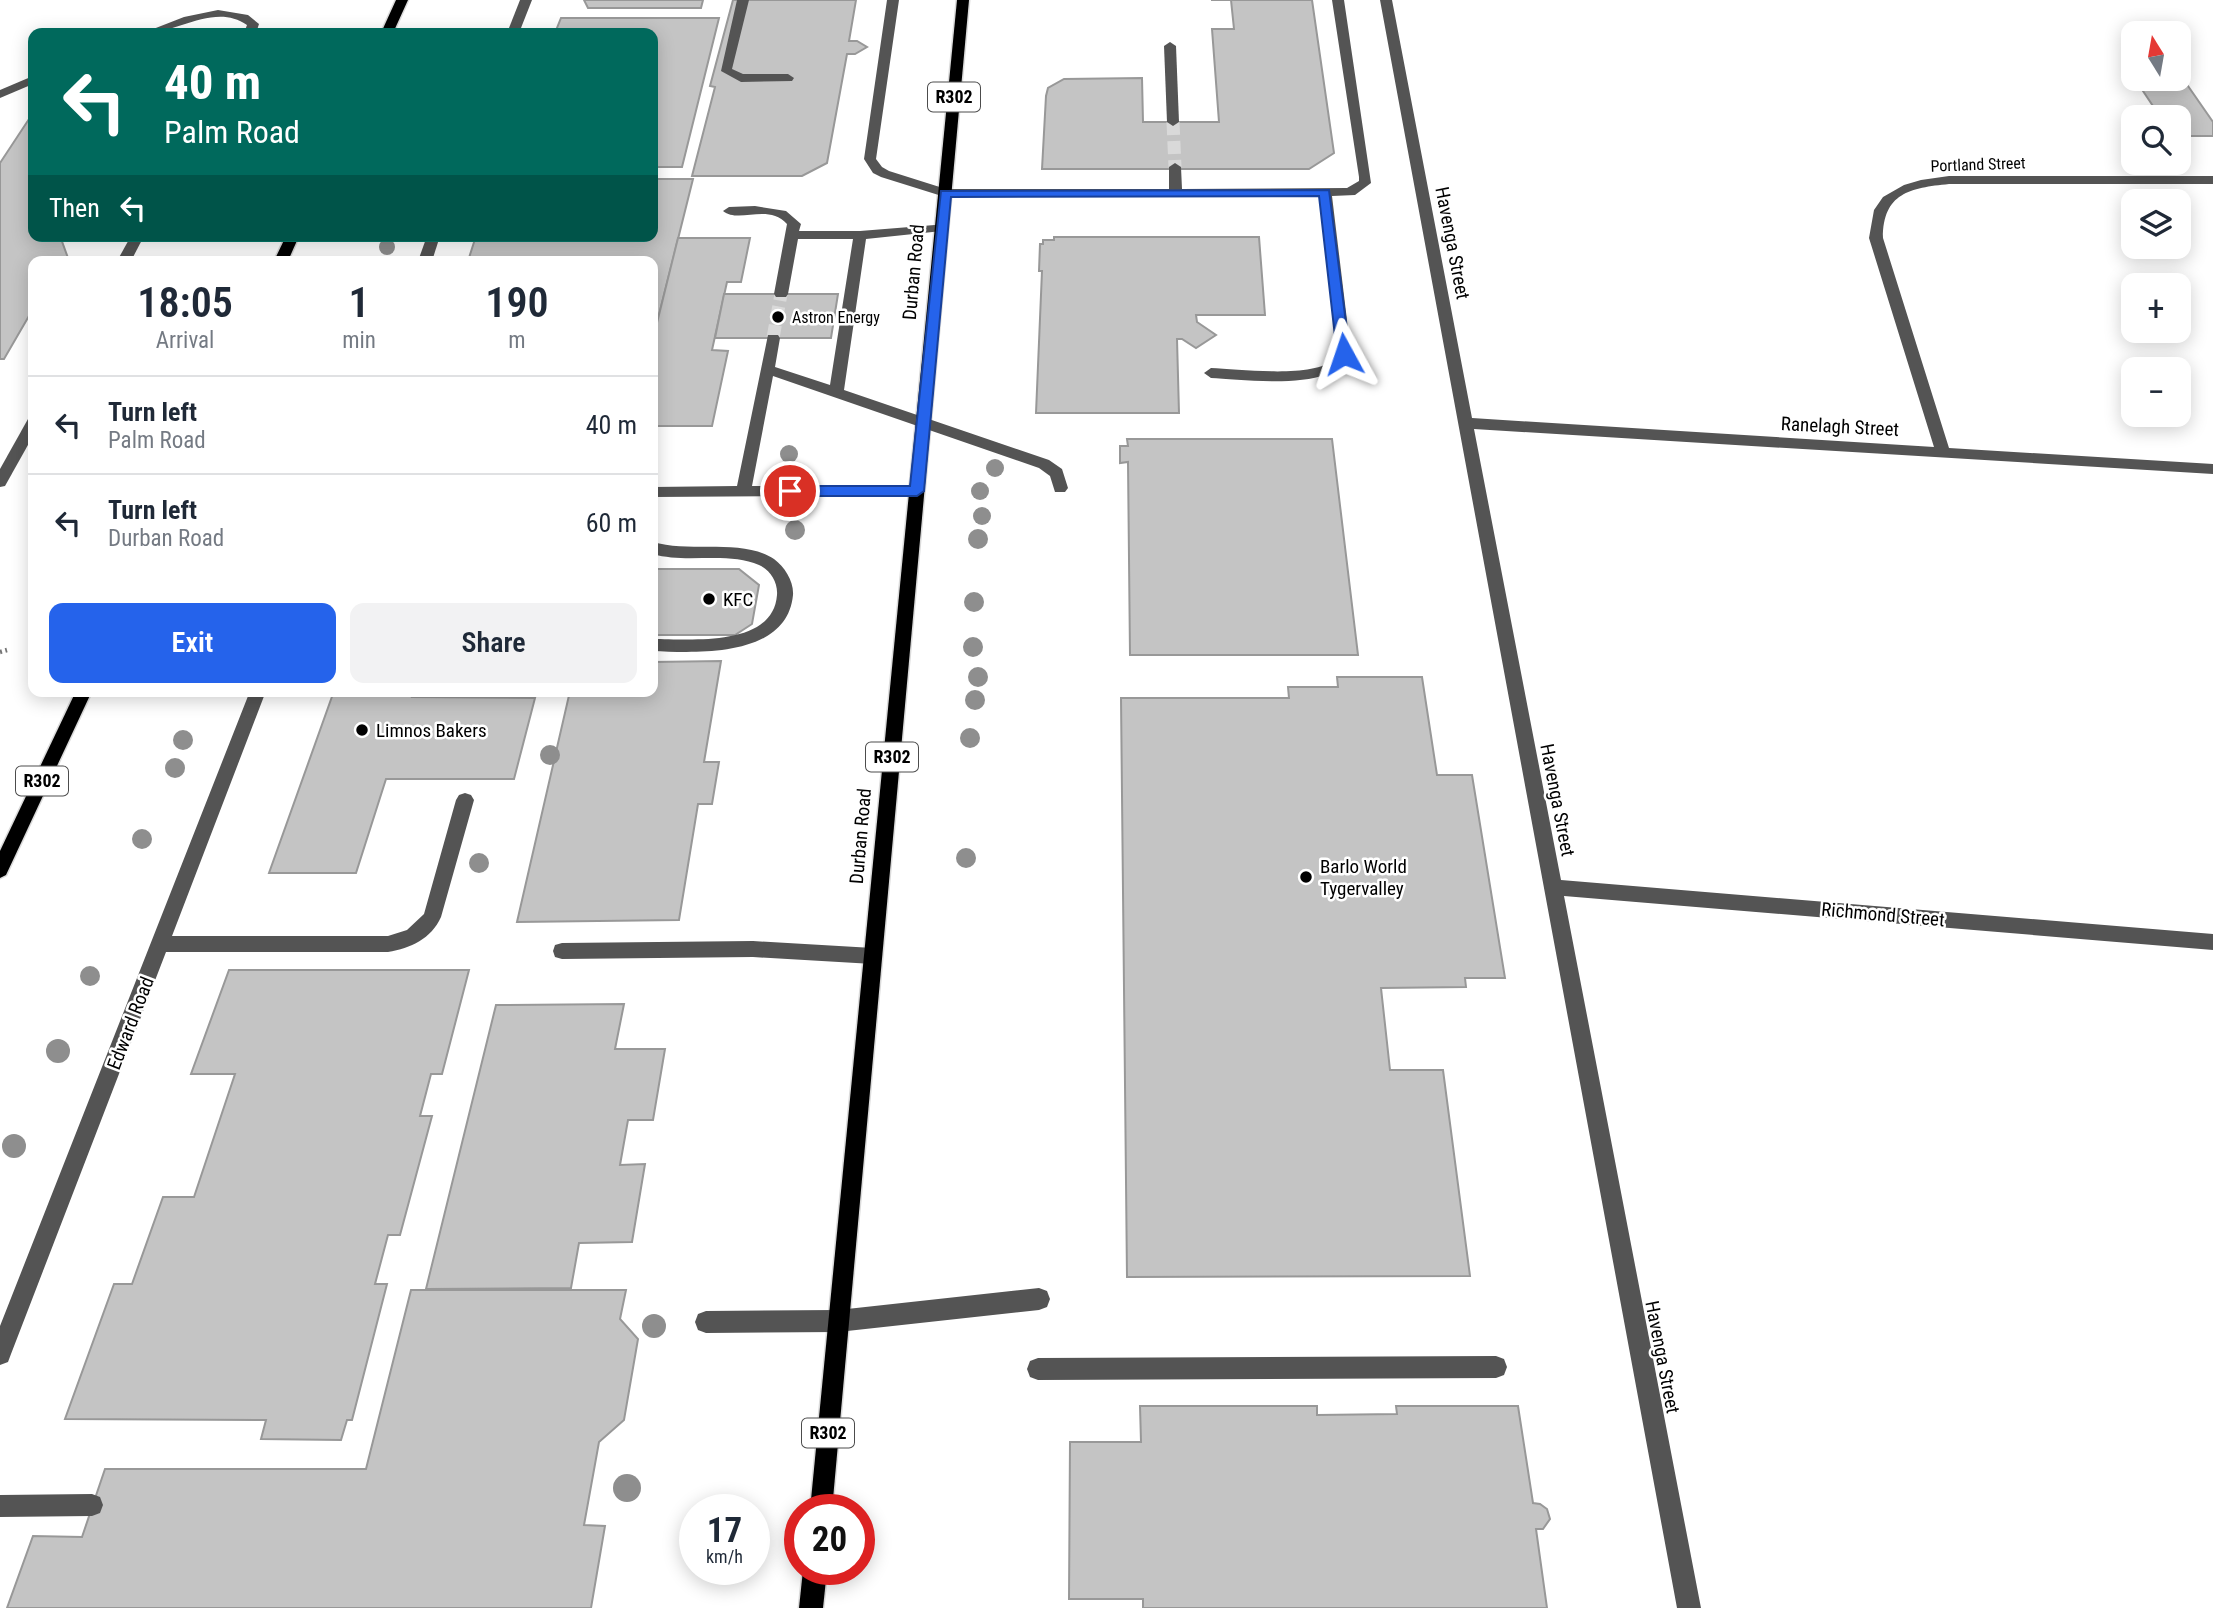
<!DOCTYPE html>
<meta charset="utf-8">
<style>
body{margin:0;font-family:"Roboto Condensed",sans-serif;background:#f2f2f3;color:#1f2937;height:100vh;display:flex;flex-direction:column;font-size:26px;white-space:nowrap}
*{box-sizing:border-box;margin:0}
p{font-size:23px;color:#747a83}
.icon{flex:none;width:38px;height:38px;fill:none;stroke:currentColor;stroke-width:2;stroke-linecap:round;stroke-linejoin:round}
.map{position:relative;flex:1;overflow:hidden}
.panel{position:absolute;left:28px;top:256px;width:630px;height:441px;display:flex;flex-direction:column;background:#fff;border-radius:14px;box-shadow:0 4px 18px #0003}
.panel>*{flex:none}
.top-card{position:absolute;left:28px;top:28px;width:630px;height:214px;border-radius:14px;box-shadow:0 4px 18px #0003;background:#00695c;color:#fff;overflow:hidden}
.needle{width:46px;rotate:349deg}
.tools{position:absolute;left:2121px;top:21px;display:grid;gap:14px}
.tools a{display:grid;place-items:center;width:70px;height:70px;border-radius:14px;background:#fff;box-shadow:0 4px 18px #0003;font-size:35px}
.speed{position:absolute;left:679px;top:1494px;display:flex;gap:14px;font-size:35px;font-weight:700;text-align:center}
.speed>*{display:grid;place-content:center;width:91px;height:91px;border-radius:50%;background:#fff;box-shadow:0 4px 18px #0003;line-height:1}
.speed small{font-size:18px;font-weight:400}
.speed .limit{border:10px solid #d22;background:#fff;color:#111}
.pin{position:absolute;display:grid;place-items:center;width:60px;height:60px;color:#fff;margin:-30px;border:4px solid #fff;border-radius:50%;box-shadow:0 2px 7px #0007}
.me{position:absolute;width:77px;margin:-38px;rotate:355deg;stroke-linejoin:round;filter:drop-shadow(0 0 5px #0008)}
.turn{display:flex;align-items:center;gap:24px;height:147px;padding:0 21px;font-size:32px}
.turn .icon{width:91px;height:91px;stroke-width:2.5}
.turn b{display:block;font-size:49px;line-height:60px}
.then{display:flex;align-items:center;height:66px;padding:0 21px;background:#0003;gap:14px;font-size:26px}
.eta{display:flex;justify-content:space-evenly;align-items:center;height:119px;text-align:center}
.eta b{font-size:42px;font-weight:600;line-height:49px}
.action{display:flex;gap:14px;margin-top:auto;padding:14px 21px}
.action a{flex:1;height:80px;border-radius:14px;background:#2563eb;color:#fff;font-size:28px;font-weight:600;line-height:80px;text-align:center}
.action a+a{background:#f2f2f3;color:#1f2937}
ul{padding:0;list-style:none}
li{display:flex;align-items:center;gap:21px;height:98px;padding:0 21px;border-top:2px solid #e0e1e3}
li div{flex:1}
li b{display:block;font-size:26px}
li em{font-style:normal}
.map>svg:first-child{display:block}
.building{fill:#c4c4c4;stroke:#989898;stroke-width:2}
.lines{fill:none;stroke-linecap:round;stroke-linejoin:round}
.minor-tunnel{stroke:#d9d9d9;stroke-width:13;stroke-dasharray:13 6;stroke-linecap:butt}
.major-casing{stroke:#dbdbdb;stroke-width:3}
.path{stroke:#767676;stroke-width:4.5;stroke-dasharray:2 3.5;stroke-linecap:butt}
.minor{fill:#545454;fill-rule:evenodd}
.major{fill:#000;fill-rule:evenodd}
.tree{fill:#8e8e8e}
.route{fill:#2563eb;stroke:#184099;stroke-width:2}
.poi-dot{fill:#000;stroke:#fff;stroke-width:2.5}
.labels{text-anchor:middle;stroke-width:5;stroke-linejoin:round;paint-order:stroke}
.far-street-label{font-size:16px;fill:#000;stroke:#fff}
.far-poi-label{font-size:16px;fill:#000;stroke:#fff;text-anchor:start}
.shield{fill:#fff;stroke:#4c4c4c;stroke-width:2}
.shield-label{font-size:18px;font-weight:bold;fill:#000}
.street-label{font-size:19px;fill:#000;stroke:#fff}
.poi-label{font-size:19px;fill:#000;stroke:#fff;text-anchor:start}
</style>
<div class="map">
<svg width="2213" height="1608" viewBox="0 0 2213 1608">
<rect width="100%" height="100%" fill="#fff"/>
<g class="building">
<polygon points="584,0 703,0 701,8 588,8"/>
<polygon points="733,0 856,0 849,41 857,41 867,47 855,54 847,54 827,163 802,176 692,176 715,87 710,86"/>
<polygon points="1211,0 1312,0 1334,153 1309,169 1042,169 1046,96 1048,88 1064,79 1142,78 1143,122 1219,122 1212,29 1234,29 1231,0"/>
<polygon points="561,18 719,18 682,167 653,167 653,33 555,33"/>
<polygon points="2179,73 2213,122 2213,136 2188,136 2179,123 2179,117 2159,115 2135,79 2179,79"/>
<polygon points="33,113 33,236 60,236 68,258 67,261 33,261 33,309 4,359 0,359 0,163"/>
<polygon points="653,179 693,179 653,339 653,261 468,261 476,236 653,236"/>
<polygon points="1054,237 1259,237 1265,315 1196,315 1197,322 1216,335 1196,348 1182,339 1177,339 1179,413 1036,413 1042,271 1039,271 1040,244 1043,244 1043,240 1054,240"/>
<polygon points="678,238 750,238 741,282 727,282 712,350 728,351 712,426 653,426 653,339"/>
<polygon points="724,294 838,294 831,338 715,338"/>
<polygon points="1127,439 1332,439 1358,655 1130,655 1128,462 1120,463 1120,446 1128,446"/>
<polygon points="656,569 739,569 759,585 752,624 735,635 653,635 653,583"/>
<polygon points="721,661 704,762 719,762 712,804 698,804 679,920 517,922 570,691 653,691 653,662"/>
<polygon points="1337,677 1422,677 1437,775 1472,775 1505,978 1465,978 1466,987 1381,988 1390,1070 1443,1070 1470,1276 1127,1277 1121,698 1289,698 1288,687 1338,687"/>
<polygon points="334,691 414,691 412,697 535,698 514,779 386,779 356,873 269,873"/>
<polygon points="229,970 469,970 442,1074 431,1074 420,1116 432,1116 400,1235 388,1235 375,1284 387,1284 352,1420 347,1420 341,1440 261,1439 266,1420 65,1419 114,1284 132,1284 163,1197 194,1197 235,1074 191,1074"/>
<polygon points="624,1004 615,1049 665,1049 653,1120 628,1120 620,1165 645,1164 632,1242 579,1243 571,1288 426,1289 496,1005"/>
<polygon points="411,1290 626,1290 620,1319 638,1339 624,1420 599,1442 584,1525 605,1526 591,1608 7,1608 33,1536 82,1537 105,1469 366,1469"/>
<polygon points="1140,1406 1317,1406 1317,1415 1397,1414 1396,1406 1518,1406 1533,1503 1540,1504 1547,1509 1550,1519 1543,1529 1536,1529 1547,1608 1143,1608 1143,1599 1069,1599 1070,1442 1141,1442"/>
</g>
<g class="lines">
<g class="minor-tunnel">
<polyline points="1173,122 1175,167"/>
<polyline points="773,338 781,294"/>
</g>
<g class="major-casing">
<g id="major">
<polygon points="396,0 408,0 393,33 381,33"/>
<polygon points="957,0 969,0 832,1510 810,1510"/>
<polygon points="286,236 299,236 288,261 274,261"/>
<polygon points="76,691 92,691 6,875 0,878 0,851"/>
<polygon points="803,1570 827,1570 823,1608 799,1608"/>
</g>
</g>
<polyline class="path" points="0,652 7,650"/>
<g class="minor">
<polygon points="520,0 532,0 519,33 507,33"/>
<polygon points="737,0 749,0 732,69 743,74 788,74 794,78 792,81 741,82 721,71"/>
<path d="M 887,0 L 899,0 L 876,159 L 882,167 L 889,171 L 946,189 L 1169,189 L 1169,167 L 1175,163 L 1181,167 L 1182,189 L 1347,188 L 1359,181 L 1359,177 L 1332,0 L 1344,0 L 1371,183 L 1355,195 L 1332,196 L 1350,345 C 1351,395 1244,379 1211,378 L 1204,373 L 1211,368 C 1240,369 1314,379 1334,359 L 1336,345 L 1319,196 L 945,197 L 881,177 L 873,173 L 864,159 Z"/>
<path d="M 1380,0 L 1392,0 L 1472,418 L 1934,447 L 1869,238 L 1874,210 L 1883,197 L 1904,185 L 1921,180 L 1949,176 L 2213,176 L 2213,184 L 1949,184 C 1910,188 1883,193 1883,238 L 1949,448 L 2213,464 L 2213,474 L 1474,429 L 1561,880 L 2213,934 L 2213,950 L 1564,896 L 1701,1608 L 1677,1608 Z"/>
<path d="M 218,10 L 248,15 L 259,24 L 256,33 L 244,33 L 247,25 C 215,2 176,34 143,33 L 184,17 Z"/>
<polygon points="1170,42 1176,46 1179,122 1173,126 1167,122 1164,46"/>
<polygon points="33,76 33,84 0,98 0,90"/>
<path d="M 755,206 L 786,211 L 801,224 L 799,231 L 860,231 L 947,224 L 949,227 L 942,231 L 866,239 L 844,390 L 1049,460 L 1062,469 L 1068,488 L 1065,492 L 1055,492 L 1050,476 L 1039,468 L 773,376 L 752,486 L 917,486 L 925,491 L 922,495 L 653,497 L 653,487 L 737,486 L 768,335 L 778,335 L 780,338 L 775,367 L 830,385 L 853,239 L 798,239 L 788,294 L 786,297 L 776,297 L 774,294 L 787,224 C 768,203 739,224 723,211 L 729,207 Z"/>
<polygon points="131,236 144,236 131,261 117,261"/>
<polygon points="427,236 440,236 432,261 418,261"/>
<polygon points="33,418 33,436 5,486 0,487 0,469 28,419"/>
<path d="M 653,542 C 689,553 743,538 774,559 C 785,567 794,582 793,595 C 787,658 697,653 653,651 L 653,639 C 689,639 773,648 777,595 C 778,582 770,570 759,565 C 728,551 686,564 653,554 Z"/>
<path d="M 250,691 L 266,691 L 172,936 L 388,936 L 407,930 L 424,914 L 456,800 L 459,795 L 465,793 L 471,795 L 474,800 L 441,917 C 431,939 411,948 388,952 L 166,952 L 11,1354 L 8,1362 L 0,1365 L 0,1326 Z"/>
<polygon points="753,941 873,948 880,950 882,956 880,962 873,964 753,957 562,959 555,957 553,951 555,945 562,943"/>
<polygon points="1039,1288 1047,1291 1050,1299 1047,1307 1039,1310 838,1332 706,1333 698,1330 695,1322 698,1314 706,1311 838,1310"/>
<polygon points="1496,1356 1504,1359 1507,1367 1504,1375 1496,1378 1038,1380 1030,1377 1027,1369 1030,1361 1038,1358"/>
<polygon points="92,1494 100,1497 103,1505 100,1513 92,1516 0,1517 0,1495"/>
</g>
<use href="#major" class="major"/>
</g>
<g class="tree">
<circle cx="387" cy="247" r="8"/>
<circle cx="789" cy="454" r="9"/>
<circle cx="995" cy="468" r="9"/>
<circle cx="980" cy="491" r="9"/>
<circle cx="982" cy="516" r="9"/>
<circle cx="795" cy="530" r="10"/>
<circle cx="978" cy="539" r="10"/>
<circle cx="974" cy="602" r="10"/>
<circle cx="973" cy="647" r="10"/>
<circle cx="978" cy="677" r="10"/>
<circle cx="975" cy="700" r="10"/>
<circle cx="970" cy="738" r="10"/>
<circle cx="183" cy="740" r="10"/>
<circle cx="550" cy="755" r="10"/>
<circle cx="175" cy="768" r="10"/>
<circle cx="142" cy="839" r="10"/>
<circle cx="966" cy="858" r="10"/>
<circle cx="479" cy="863" r="10"/>
<circle cx="90" cy="976" r="10"/>
<circle cx="58" cy="1051" r="12"/>
<circle cx="14" cy="1146" r="12"/>
<circle cx="654" cy="1326" r="12"/>
<circle cx="627" cy="1488" r="14"/>
</g>
<polygon class="route" points="1329,190 1350,354 1344,359 1337,354 1319,196 951,197 924,491 917,496 790,496 783,491 790,486 910,486 941,191"/>
<g class="poi-dot">
<circle cx="778" cy="317" r="7"/>
<circle cx="709" cy="599" r="7"/>
<circle cx="362" cy="730" r="7"/>
<circle cx="1306" cy="877" r="7"/>
</g>
<g class="labels">
<g class="far-street-label">
<text transform="translate(1978 164) rotate(-2)" y="6">Portland Street</text>
</g>
<g class="far-poi-label">
<text x="792" y="323">Astron Energy</text>
</g>
<g class="shield">
<rect x="928" y="82.5" width="52" height="29" rx="5"/>
<rect x="866" y="742.5" width="52" height="29" rx="5"/>
<rect x="16" y="766.5" width="52" height="29" rx="5"/>
<rect x="802" y="1418.5" width="52" height="29" rx="5"/>
</g>
<g class="shield-label">
<text x="954" y="103">R302</text>
<text x="892" y="763">R302</text>
<text x="42" y="787">R302</text>
<text x="828" y="1439">R302</text>
</g>
<g class="street-label">
<text transform="translate(1453 243) rotate(79)" y="7">Havenga Street</text>
<text transform="translate(913 272) rotate(-85)" y="7">Durban Road</text>
<text transform="translate(1840 426) rotate(3)" y="7">Ranelagh Street</text>
<text transform="translate(1558 800) rotate(79)" y="7">Havenga Street</text>
<text transform="translate(860 836) rotate(-85)" y="7">Durban Road</text>
<text transform="translate(1883 914) rotate(5)" y="7">Richmond Street</text>
<text transform="translate(130 1023) rotate(-69)" y="7">Edward Road</text>
<text transform="translate(1663 1357) rotate(79)" y="7">Havenga Street</text>
</g>
<g class="poi-label">
<text x="723" y="606">KFC</text>
<text x="376" y="737">Limnos Bakers</text>
<text x="1320" y="873">Barlo World<tspan x="1320" dy="22">Tygervalley</tspan></text>
</g>
</g>
</svg>
<div class="tools">
<a><svg class="needle" viewBox="-14 -14 28 28"><path d="M0-13l5 13h-10z" fill="#e53935"/><path d="M0 13l5-13h-10z" fill="#747a83"/></svg></a>
<a><svg class="icon" aria-label="search" viewBox="0 0 24 24"><circle cx="10" cy="10" r="6"/><path d="M15 15l6 6"/></svg></a>
<a><svg class="icon" aria-label="layers" viewBox="0 0 24 24"><path d="M12 4l9 5-9 5-9-5zM3 14l9 5 9-5"/></svg></a>
<a>+</a>
<a>−</a>
</div>
<div class="speed"><div>17<small>km/h</small></div><div class="limit">20</div></div>
<div class="pin" style="left:790px;top:491px;background:#d93025"><svg class="icon" aria-label="arrive" viewBox="0 0 24 24"><path d="M6 21V4h12l-3 4 3 4H6"/></svg></div>
<svg class="me" style="left:1344px;top:354px" viewBox="-20 -20 40 40"><path d="M0-17L14 15 0 8-14 15z" fill="#2563eb" stroke="#fff" stroke-width="4"/></svg>
<div class="top-card">
<div class="turn"><svg class="icon" aria-label="left" viewBox="0 0 24 24"><path d="M17 20v-9H6M10 6l-5 5 5 5"/></svg><div><b>40 m</b>Palm Road</div></div>
<div class="then">Then<svg class="icon" aria-label="left" viewBox="0 0 24 24"><path d="M17 20v-9H6M10 6l-5 5 5 5"/></svg></div>
</div>
<section class="panel">
<div class="eta">
<div><b>18:05</b><p>Arrival</p></div>
<div><b>1</b><p>min</p></div>
<div><b>190</b><p>m</p></div>
</div>
<ul>
<li><svg class="icon" aria-label="left" viewBox="0 0 24 24"><path d="M17 20v-9H6M10 6l-5 5 5 5"/></svg><div><b>Turn left</b><p>Palm Road</p></div><em>40 m</em></li>
<li><svg class="icon" aria-label="left" viewBox="0 0 24 24"><path d="M17 20v-9H6M10 6l-5 5 5 5"/></svg><div><b>Turn left</b><p>Durban Road</p></div><em>60 m</em></li>
</ul>
<div class="action"><a>Exit</a><a>Share</a></div>
</section>
</div>
